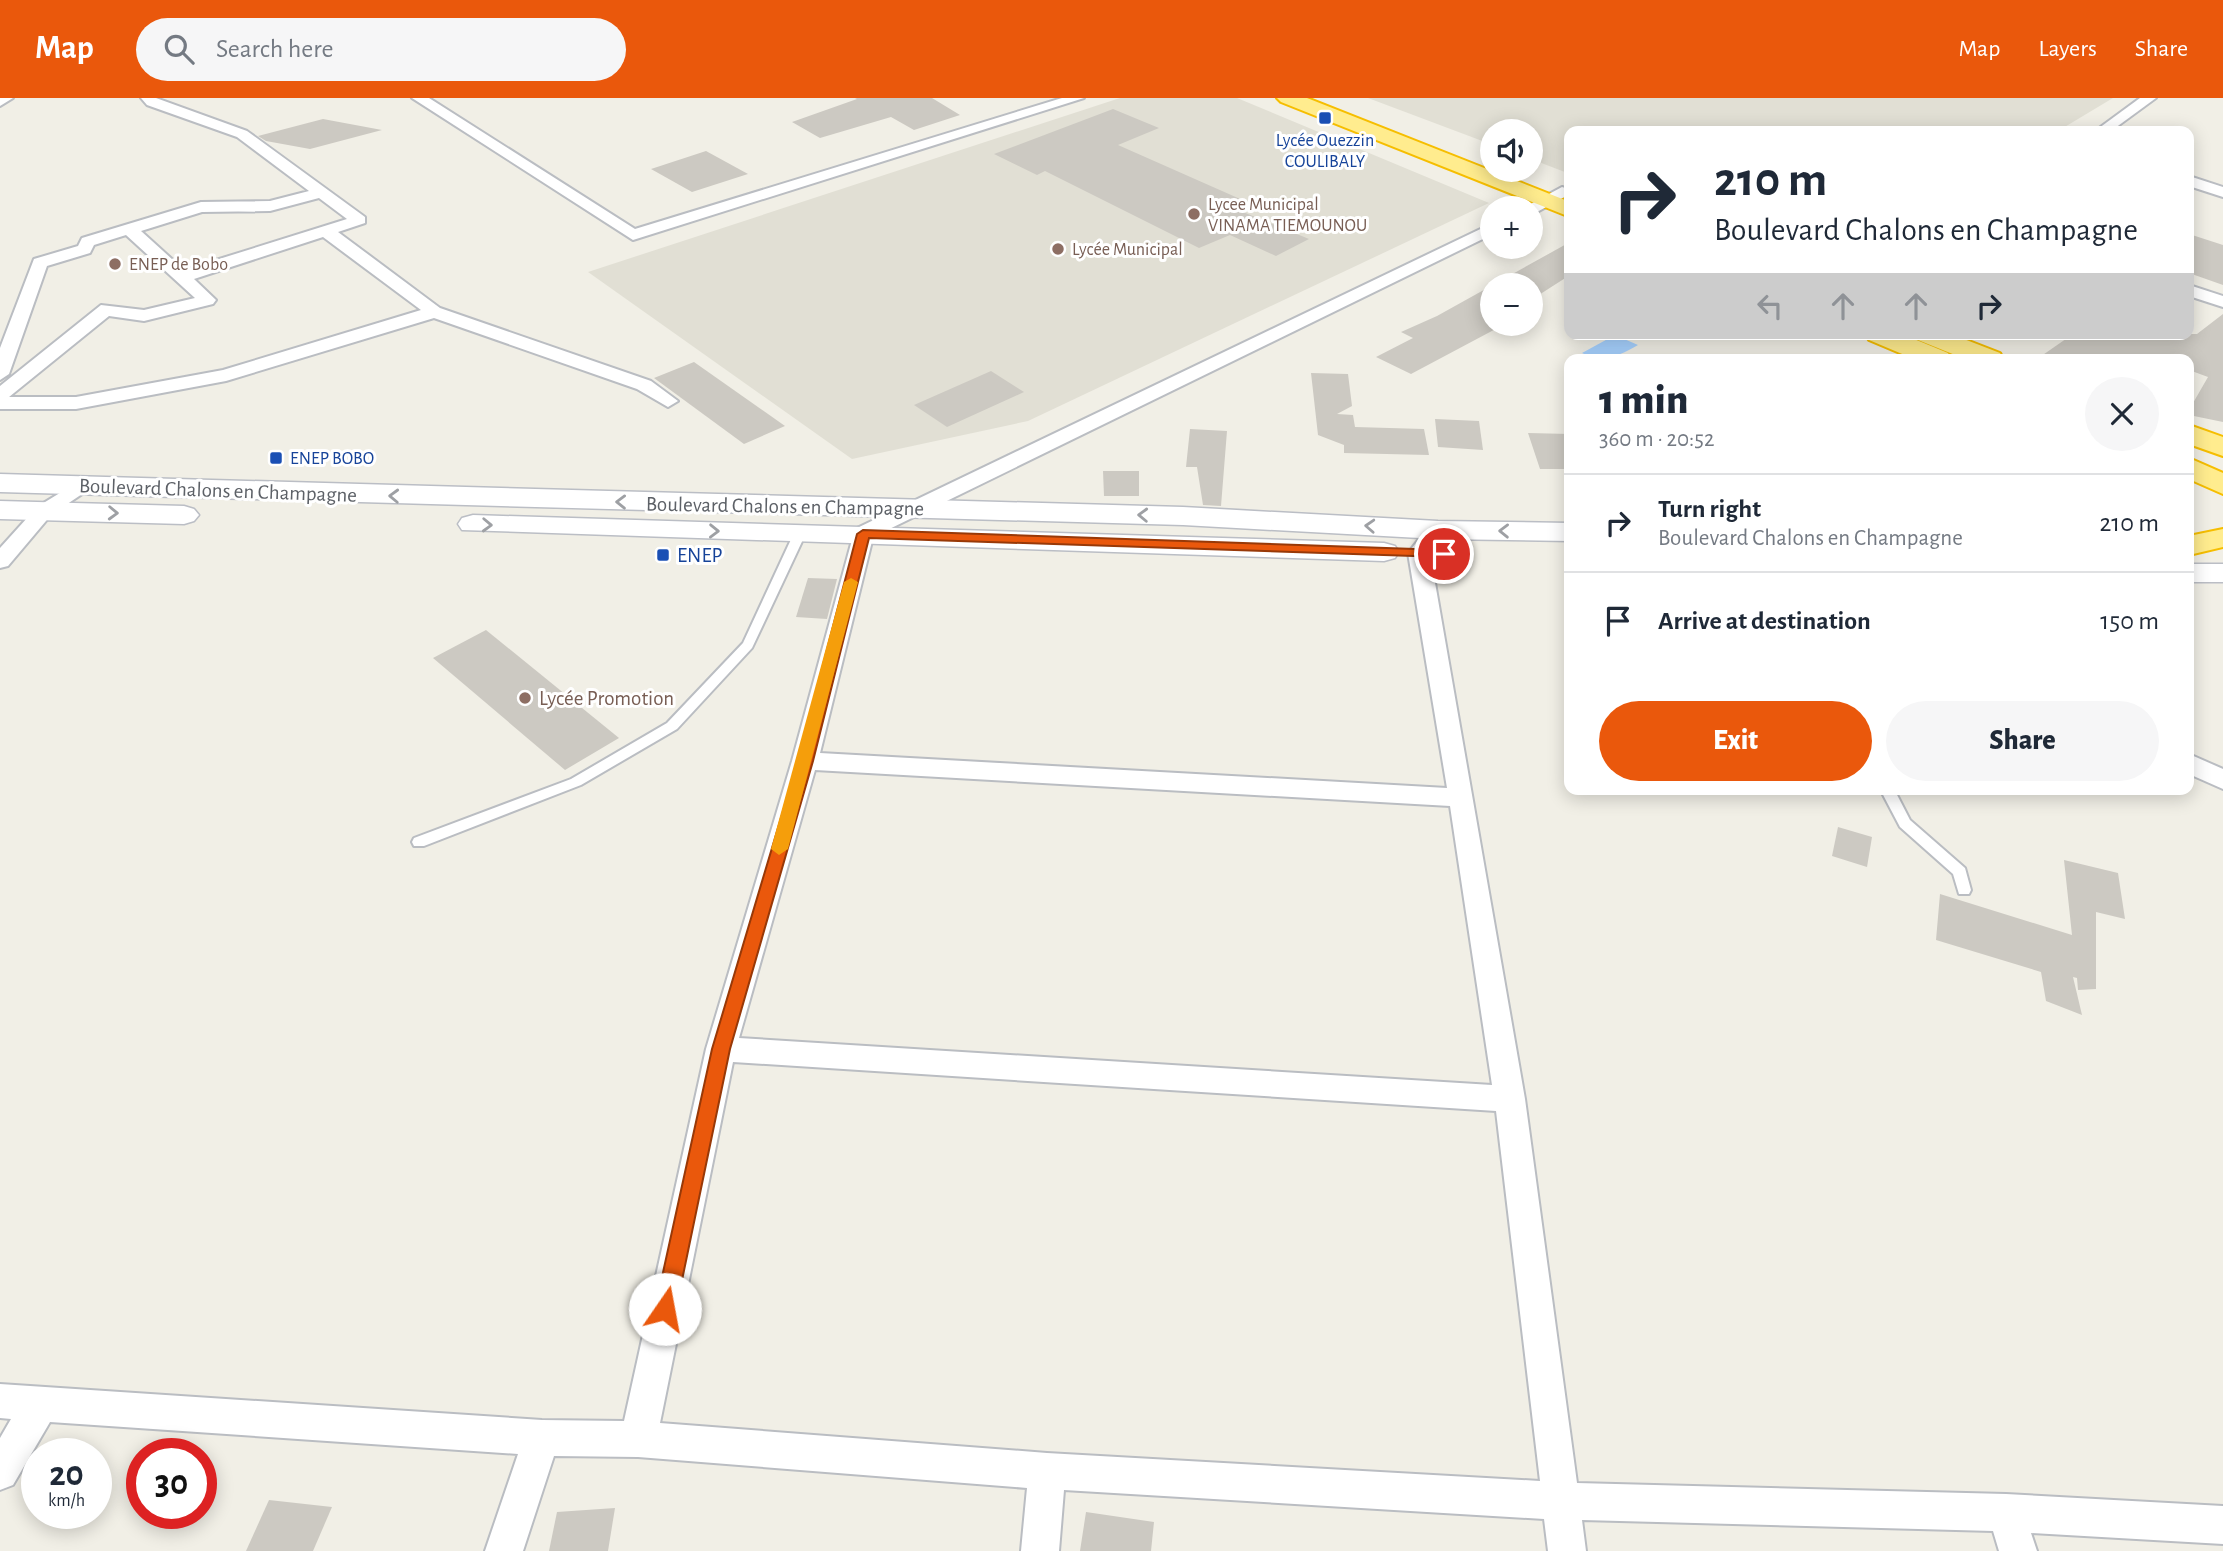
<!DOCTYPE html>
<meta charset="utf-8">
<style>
body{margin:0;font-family:"Alegreya Sans",sans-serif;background:#f6f6f7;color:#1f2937;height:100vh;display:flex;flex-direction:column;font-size:26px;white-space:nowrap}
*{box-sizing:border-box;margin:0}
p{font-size:23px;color:#747a83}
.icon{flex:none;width:38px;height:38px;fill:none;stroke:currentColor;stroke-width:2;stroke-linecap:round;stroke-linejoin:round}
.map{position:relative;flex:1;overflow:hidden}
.details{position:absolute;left:1564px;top:256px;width:630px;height:441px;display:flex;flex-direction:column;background:#fff;border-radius:14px;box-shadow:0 4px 18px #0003}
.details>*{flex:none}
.hud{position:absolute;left:1564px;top:28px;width:630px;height:214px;border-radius:14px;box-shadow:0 4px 18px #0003;background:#fff;color:#1f2937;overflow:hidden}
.buttons{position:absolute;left:1480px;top:21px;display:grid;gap:14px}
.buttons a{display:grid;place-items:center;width:63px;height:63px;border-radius:50%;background:#fff;box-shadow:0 4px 18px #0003;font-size:35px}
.speed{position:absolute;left:21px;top:1340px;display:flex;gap:14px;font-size:35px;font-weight:700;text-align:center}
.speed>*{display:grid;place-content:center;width:91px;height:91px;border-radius:50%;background:#fff;box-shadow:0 4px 18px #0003;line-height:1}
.speed small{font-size:18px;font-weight:400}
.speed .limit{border:10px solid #d22;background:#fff;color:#111}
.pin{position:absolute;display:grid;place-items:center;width:60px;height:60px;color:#fff;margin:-30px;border:4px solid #fff;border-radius:50%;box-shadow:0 2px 7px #0007}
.me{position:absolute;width:77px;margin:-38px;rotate:12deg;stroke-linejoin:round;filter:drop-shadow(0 0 5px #0008)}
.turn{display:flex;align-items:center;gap:24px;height:147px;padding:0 35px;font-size:32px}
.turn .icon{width:91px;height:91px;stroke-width:2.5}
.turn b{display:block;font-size:49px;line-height:60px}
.lanes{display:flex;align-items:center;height:66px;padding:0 35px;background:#0003;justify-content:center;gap:35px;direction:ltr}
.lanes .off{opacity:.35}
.round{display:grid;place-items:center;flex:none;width:74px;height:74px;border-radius:37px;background:#f6f6f7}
.overview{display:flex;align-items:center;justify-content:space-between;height:119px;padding:0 35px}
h1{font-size:42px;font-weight:800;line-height:52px}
.action{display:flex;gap:14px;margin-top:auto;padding:14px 35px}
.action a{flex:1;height:80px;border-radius:42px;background:#ea580c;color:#fff;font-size:28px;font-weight:800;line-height:80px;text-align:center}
.action a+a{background:#f6f6f7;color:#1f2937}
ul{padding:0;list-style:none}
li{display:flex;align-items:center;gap:21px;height:98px;padding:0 35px;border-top:2px solid #e0e1e3}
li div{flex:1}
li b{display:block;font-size:26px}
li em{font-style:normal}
header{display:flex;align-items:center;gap:42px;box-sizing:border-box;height:98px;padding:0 35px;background:#ea580c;color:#fff}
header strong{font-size:33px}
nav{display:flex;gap:38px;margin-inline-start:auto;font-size:24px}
.search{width:490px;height:63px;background:#f6f6f7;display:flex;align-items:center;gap:18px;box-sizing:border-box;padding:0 24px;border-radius:38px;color:#747a83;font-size:26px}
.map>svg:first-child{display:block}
.education{fill:#e1dfd4}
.water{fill:#a7d2ff}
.building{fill:#ccc9c2}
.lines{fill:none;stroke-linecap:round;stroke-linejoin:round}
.lane-casing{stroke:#babdc2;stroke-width:4}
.street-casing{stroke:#babdc2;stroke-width:4}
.secondary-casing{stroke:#bbbec5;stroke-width:3}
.highway-casing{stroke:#f6be00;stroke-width:4}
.lane{fill:#fff;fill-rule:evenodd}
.street{fill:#fff;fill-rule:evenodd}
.secondary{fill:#fff;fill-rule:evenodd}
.highway{fill:#ffec8e;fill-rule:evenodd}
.oneway{stroke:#9ea0a4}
.route{fill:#ea580c;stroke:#983908;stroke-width:2}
.slow{fill:#f59e0b}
.transit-dot{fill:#1a4fb4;stroke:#fff;stroke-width:2.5}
.education-dot{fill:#8d6e63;stroke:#fff;stroke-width:2.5}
.labels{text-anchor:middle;stroke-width:6;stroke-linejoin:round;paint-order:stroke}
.far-transit-label{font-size:18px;fill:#164399;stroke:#fff}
.far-education-label{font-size:18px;fill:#785e54;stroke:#fff;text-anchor:start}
.street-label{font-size:21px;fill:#5d6167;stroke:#fff}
.transit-label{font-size:21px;fill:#164399;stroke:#fff;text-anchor:start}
.education-label{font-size:21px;fill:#785e54;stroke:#fff;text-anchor:start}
</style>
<header>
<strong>Map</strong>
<div class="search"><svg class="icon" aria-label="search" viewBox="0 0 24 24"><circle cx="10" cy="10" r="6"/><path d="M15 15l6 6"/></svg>Search here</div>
<nav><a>Map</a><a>Layers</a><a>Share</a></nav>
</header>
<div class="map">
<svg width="2223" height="1453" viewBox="0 0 2223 1453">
<rect width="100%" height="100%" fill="#f1efe6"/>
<g class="education">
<polygon points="1120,0 1237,0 1489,105 1028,323 852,361 588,174"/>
<polygon points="1368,0 2113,0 2058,33 1570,33 1570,76 1531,61 1531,33 1493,33 1493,47"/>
</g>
<path class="water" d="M 1615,237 L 1638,247 C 1618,258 1604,266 1582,255 Z"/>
<g class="building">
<polygon points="855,0 932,0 960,17 914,32 891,19 820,40 792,24 857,1"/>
<polygon points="1113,11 1159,30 1118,47 1256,108 1243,114 1309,141 1276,158 1230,137 1199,150 1045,73 1037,77 994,56"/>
<polygon points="323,21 382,32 310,51 266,43 258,38"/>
<polygon points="706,53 748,76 692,94 651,71"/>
<polygon points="2189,136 2223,147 2223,187 2189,175"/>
<polygon points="1570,144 1570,177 1531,202 1531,187 1493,187 1493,226 1505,226 1411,276 1376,259 1413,240 1401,234 1437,218"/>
<polygon points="2223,216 2223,324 2189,317 2189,312 2208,279 2189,272 2189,261 2037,261 2073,236 2197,236"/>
<polygon points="694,264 785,328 744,346 654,280"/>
<polygon points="991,273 1024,294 947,329 914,307"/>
<polygon points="1311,275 1348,276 1352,308 1337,316 1353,317 1355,329 1424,331 1429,357 1344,355 1344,347 1318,337"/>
<polygon points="1435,321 1479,323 1483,352 1438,349"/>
<polygon points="1190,331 1227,333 1221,408 1203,407 1197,369 1186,369"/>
<polygon points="1528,335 1570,336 1570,371 1540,371"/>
<polygon points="1103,373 1139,373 1139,398 1104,398"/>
<polygon points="808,480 837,481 827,521 796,519"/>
<polygon points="486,532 619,640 565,672 433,560"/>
<polygon points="1838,729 1872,739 1867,769 1832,758"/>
<polygon points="2064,762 2118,775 2125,821 2096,814 2096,891 2078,892 2077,880 2073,879 2082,917 2046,903 2041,874 1936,842 1940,796 2072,837"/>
<polygon points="269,1402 332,1409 313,1453 246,1453"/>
<polygon points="615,1410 608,1453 549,1453 557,1414"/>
<polygon points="1086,1414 1154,1424 1151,1453 1080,1453"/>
</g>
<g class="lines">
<g class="lane-casing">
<g id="lane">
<polygon points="800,432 806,435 752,550 677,631 581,687 424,748 414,748 412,744 414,740 571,681 667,625 743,545 794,435"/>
<polygon points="1880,691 1894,691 1910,722 1965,770 1971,792 1969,796 1959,796 1953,776 1900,729"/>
</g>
</g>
<g class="street-casing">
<g id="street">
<polygon points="0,0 13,0 0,8"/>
<path d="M 141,0 L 156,0 L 247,33 L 365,119 L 365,125 L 338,134 L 440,210 L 651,283 L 678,303 L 668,309 L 637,291 L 434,220 L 226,283 L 76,311 L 0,311 L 0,288 L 101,207 L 144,212 L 195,200 L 126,137 L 94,147 L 90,155 L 47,168 L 9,276 L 0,282 L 0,250 L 34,161 L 78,148 L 82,140 L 201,104 L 270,103 L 309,93 L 237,39 L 147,7 ZM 319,100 L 347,121 L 184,172 L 141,133 L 202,114 L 270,113 ZM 323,139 L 421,212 L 223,272 L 76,299 L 9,299 L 109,218 L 144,223 L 213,206 L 216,202 L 194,181 Z"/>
<polygon points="412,0 429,0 635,131 1062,0 1084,0 633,142"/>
<polygon points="2140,0 2156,0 2111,33 2095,33"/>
<polygon points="2189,78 2223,89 2223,99 2189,88"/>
<polygon points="1562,89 1568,91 1568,97 1537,114 1531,116 1531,110 1523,110"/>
<path d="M 1493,125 L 1493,136 L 873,439 L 820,655 L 1447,690 L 1408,455 L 1430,427 L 1446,427 L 1449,432 L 1430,456 L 1525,1001 L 1577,1385 L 2006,1396 L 2223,1408 L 2223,1446 L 2031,1435 L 2037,1453 L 1999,1453 L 1993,1433 L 1582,1422 L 1586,1453 L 1548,1453 L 1544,1421 L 1064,1392 L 1059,1453 L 1021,1453 L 1027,1390 L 638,1359 L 554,1358 L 523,1453 L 485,1453 L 518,1356 L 50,1324 L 13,1387 L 0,1392 L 0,1340 L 11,1321 L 0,1320 L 0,1286 L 542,1322 L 624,1323 L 706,951 L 792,663 L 855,431 ZM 815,672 L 1450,708 L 1492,987 L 739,940 ZM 733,964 L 1496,1013 L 1540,1383 L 1047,1355 L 660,1325 Z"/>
<polygon points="2189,187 2223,198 2223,209 2189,198"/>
<polygon points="81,382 91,388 88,392 51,417 8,468 0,470 0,450 37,409"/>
<polygon points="2189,656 2223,671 2223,691 2189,676"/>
</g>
</g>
<g class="secondary-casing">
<g id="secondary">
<polygon points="0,376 1183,409 1438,423 1570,425 1570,443 1438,441 1183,427 0,394"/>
<polygon points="0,403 184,408 194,411 199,417 194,423 184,426 0,421"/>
<polygon points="473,417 1384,445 1395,448 1399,454 1395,460 1384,463 462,432 458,426 462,420"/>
<rect x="2189" y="466" width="34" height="18"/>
</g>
</g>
<g class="highway-casing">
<g id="highway">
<polygon points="1277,0 1307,0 1570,104 1570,119 1281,4"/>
<polygon points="1865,236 1902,236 1948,255 1951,261 1914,261 1869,242"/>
<polygon points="1914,236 1951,236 2000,255 2003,261 1965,261 1918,242"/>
<polygon points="2189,327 2223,339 2223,358 2189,346"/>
<polygon points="2189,360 2223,375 2223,396 2189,381"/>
<polygon points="2223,431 2223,449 2189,457 2189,438"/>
</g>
</g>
<use href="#lane" class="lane"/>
<use href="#street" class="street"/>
<use href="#secondary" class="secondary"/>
<use href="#highway" class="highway"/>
</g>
<defs><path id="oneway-chevron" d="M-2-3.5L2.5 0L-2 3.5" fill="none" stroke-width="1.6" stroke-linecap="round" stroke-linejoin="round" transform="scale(1.75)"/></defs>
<g class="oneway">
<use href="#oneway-chevron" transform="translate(394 398) rotate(-178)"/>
<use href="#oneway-chevron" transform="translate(621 404) rotate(-179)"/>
<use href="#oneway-chevron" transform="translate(113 415) rotate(2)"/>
<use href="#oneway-chevron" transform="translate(1143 417) rotate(-178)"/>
<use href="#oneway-chevron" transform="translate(487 427) rotate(2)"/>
<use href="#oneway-chevron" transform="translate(1370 428) rotate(-177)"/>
<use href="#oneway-chevron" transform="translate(714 433) rotate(1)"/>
<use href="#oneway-chevron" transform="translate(1504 433) rotate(-179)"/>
</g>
<polygon class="route" points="863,432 1444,452 1450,456 1444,459 869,440 813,663 730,951 676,1211 673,1218 665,1221 658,1218 655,1211 712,951 798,663 857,436"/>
<polygon class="slow" points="851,480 858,484 788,751 779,757 771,751 844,484"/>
<g class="transit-dot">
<rect x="1318" y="13" width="14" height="14" rx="3.5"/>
<rect x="269" y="353" width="14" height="14" rx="3.5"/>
<rect x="656" y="450" width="14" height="14" rx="3.5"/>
</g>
<g class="education-dot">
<circle cx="1194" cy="116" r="7"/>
<circle cx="1058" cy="151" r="7"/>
<circle cx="115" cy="166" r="7"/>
<circle cx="525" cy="600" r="7"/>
</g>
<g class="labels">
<g class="far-transit-label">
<text x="1325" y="48">Lycée Ouezzin<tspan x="1325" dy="21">COULIBALY</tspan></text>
<text x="290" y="366" text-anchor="start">ENEP BOBO</text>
</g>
<g class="far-education-label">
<text x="1208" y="112">Lycee Municipal<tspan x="1208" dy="21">VINAMA TIEMOUNOU</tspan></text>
<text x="1072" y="157">Lycée Municipal</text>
<text x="129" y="172">ENEP de Bobo</text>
</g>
<g class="street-label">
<text transform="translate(218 392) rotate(2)" y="7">Boulevard Chalons en Champagne</text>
<text transform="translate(785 408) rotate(1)" y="7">Boulevard Chalons en Champagne</text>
</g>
<g class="transit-label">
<text x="677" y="464">ENEP</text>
</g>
<g class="education-label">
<text x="539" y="607">Lycée Promotion</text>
</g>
</g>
</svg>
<div class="buttons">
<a><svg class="icon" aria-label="sound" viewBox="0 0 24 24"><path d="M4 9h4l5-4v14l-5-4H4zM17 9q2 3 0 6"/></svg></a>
<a>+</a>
<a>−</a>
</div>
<div class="speed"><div>20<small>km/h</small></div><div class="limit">30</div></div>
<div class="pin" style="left:1444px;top:456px;background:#d93025"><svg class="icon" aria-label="arrive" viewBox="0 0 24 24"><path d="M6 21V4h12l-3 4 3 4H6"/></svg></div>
<svg class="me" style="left:665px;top:1211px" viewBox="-20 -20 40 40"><circle r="19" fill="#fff"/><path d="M0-13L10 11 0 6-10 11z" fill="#ea580c"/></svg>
<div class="hud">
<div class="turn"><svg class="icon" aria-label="right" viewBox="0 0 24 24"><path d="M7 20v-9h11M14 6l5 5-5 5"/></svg><div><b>210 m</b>Boulevard Chalons en Champagne</div></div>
<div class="lanes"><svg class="icon off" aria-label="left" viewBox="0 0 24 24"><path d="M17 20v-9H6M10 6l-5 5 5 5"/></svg><svg class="icon off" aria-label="ahead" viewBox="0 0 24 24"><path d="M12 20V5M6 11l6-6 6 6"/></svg><svg class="icon off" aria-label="ahead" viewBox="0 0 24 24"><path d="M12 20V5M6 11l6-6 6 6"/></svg><svg class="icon" aria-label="right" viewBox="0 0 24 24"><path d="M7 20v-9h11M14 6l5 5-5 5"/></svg></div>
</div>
<section class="details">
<div class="overview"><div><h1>1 min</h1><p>360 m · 20:52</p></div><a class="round"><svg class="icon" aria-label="close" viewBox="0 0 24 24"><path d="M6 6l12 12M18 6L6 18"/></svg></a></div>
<ul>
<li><svg class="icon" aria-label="right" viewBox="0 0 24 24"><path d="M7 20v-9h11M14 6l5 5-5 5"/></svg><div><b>Turn right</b><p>Boulevard Chalons en Champagne</p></div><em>210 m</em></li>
<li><svg class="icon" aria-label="arrive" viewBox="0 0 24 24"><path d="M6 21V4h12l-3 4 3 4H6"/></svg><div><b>Arrive at destination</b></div><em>150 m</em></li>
</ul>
<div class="action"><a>Exit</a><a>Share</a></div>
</section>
</div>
